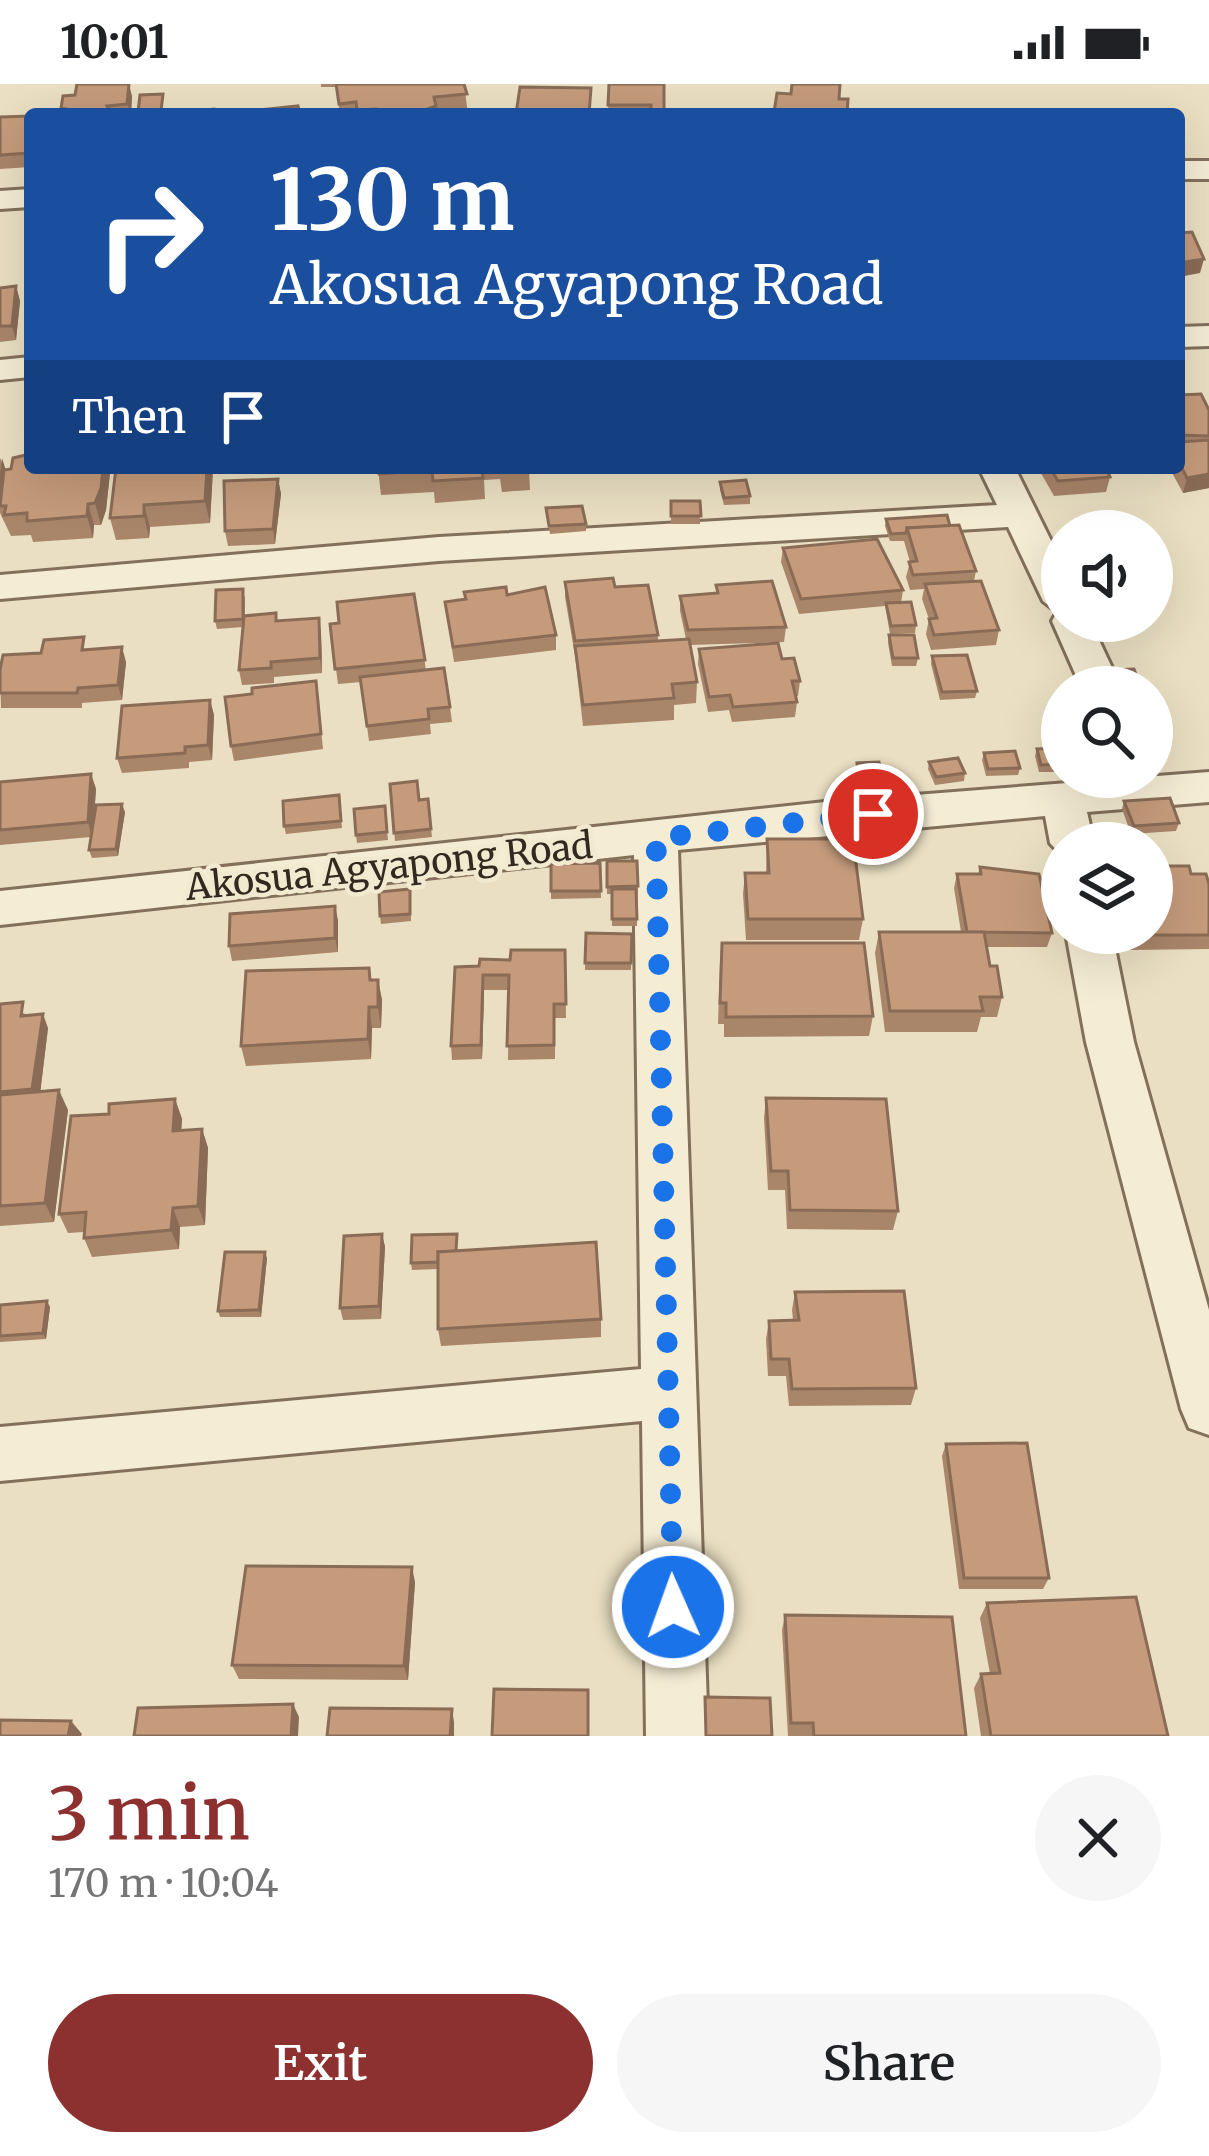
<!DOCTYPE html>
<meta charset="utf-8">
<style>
body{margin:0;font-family:Merriweather,serif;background:#f6f6f6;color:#202124;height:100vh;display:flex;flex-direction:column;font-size:45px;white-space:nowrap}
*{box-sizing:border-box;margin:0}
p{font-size:39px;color:#757577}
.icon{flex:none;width:66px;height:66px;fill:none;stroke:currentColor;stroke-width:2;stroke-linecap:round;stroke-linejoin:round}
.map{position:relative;height:1652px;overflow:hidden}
.drawer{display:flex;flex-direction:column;background:#fff;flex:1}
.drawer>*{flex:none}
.hud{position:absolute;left:24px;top:24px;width:1161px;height:366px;border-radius:12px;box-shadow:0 12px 48px #0002;background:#1a4fa0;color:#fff;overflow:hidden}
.buttons{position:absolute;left:1041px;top:426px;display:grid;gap:24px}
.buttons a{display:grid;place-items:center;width:132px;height:132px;border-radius:50%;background:#fff;box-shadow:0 12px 48px #0002;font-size:60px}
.pin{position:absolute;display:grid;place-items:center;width:102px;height:102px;color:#fff;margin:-51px;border:6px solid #fff;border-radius:50%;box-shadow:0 3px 12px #0007}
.me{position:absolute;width:132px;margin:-66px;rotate:358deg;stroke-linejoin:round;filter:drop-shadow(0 0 9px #0008)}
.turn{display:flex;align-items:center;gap:42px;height:252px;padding:0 48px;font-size:54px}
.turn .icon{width:156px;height:156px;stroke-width:2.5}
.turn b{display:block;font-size:84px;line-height:102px}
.then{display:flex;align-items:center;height:114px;padding:0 48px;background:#0003;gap:24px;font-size:45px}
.round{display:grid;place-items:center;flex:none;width:126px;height:126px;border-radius:63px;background:#f6f6f6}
.headline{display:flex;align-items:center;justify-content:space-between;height:204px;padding:0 48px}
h1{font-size:72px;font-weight:600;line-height:90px;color:#8c3130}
.cta{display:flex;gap:24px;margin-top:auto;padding:24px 48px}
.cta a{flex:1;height:138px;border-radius:72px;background:#8c3130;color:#fff;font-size:48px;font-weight:600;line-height:138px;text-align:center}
.cta a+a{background:#f6f6f6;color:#202124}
.status{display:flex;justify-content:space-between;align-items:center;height:84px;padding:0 60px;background:#fff;direction:ltr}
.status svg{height:33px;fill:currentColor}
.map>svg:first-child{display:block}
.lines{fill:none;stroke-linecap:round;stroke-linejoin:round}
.minor-casing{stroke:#82705b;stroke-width:6}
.minor{fill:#f5ecd4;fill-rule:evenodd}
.wall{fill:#a9856a}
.shaded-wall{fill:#8a6c56}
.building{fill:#c59b7b;stroke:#8a6c56;stroke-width:3}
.route{stroke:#1a73e8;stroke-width:21;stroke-dasharray:0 37.8}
.labels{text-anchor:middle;stroke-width:9;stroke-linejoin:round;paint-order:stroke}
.street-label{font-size:36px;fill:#33291e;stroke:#f2e9d1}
</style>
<div class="status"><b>10:01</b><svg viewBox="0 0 49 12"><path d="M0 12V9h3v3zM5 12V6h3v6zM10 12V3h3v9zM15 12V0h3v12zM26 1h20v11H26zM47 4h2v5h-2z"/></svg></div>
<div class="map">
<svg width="1209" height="1652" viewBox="0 0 1209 1652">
<rect width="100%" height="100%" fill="#eadfc2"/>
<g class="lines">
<g class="minor-casing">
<g id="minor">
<rect x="1179" y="77" width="30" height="18"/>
<polygon points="30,105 30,123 0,125 0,107"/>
<polygon points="1209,242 1209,262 1179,263 1179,243"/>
<polygon points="30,273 30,293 0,296 0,276"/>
<polygon points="979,384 1015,384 1062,479 1062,537 1090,537 1121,603 1081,603 1052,537 1057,528 1043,517 1008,443 439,477 0,515 0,491 439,453 997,421"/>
<polygon points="1209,688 1209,718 1087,728 1094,759 1062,759 1062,772 1050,759 1045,732 678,766 708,1652 646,1652 642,1337 0,1397 0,1343 641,1285 634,771 0,841 0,807 825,718"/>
<polygon points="1066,849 1112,849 1134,958 1209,1226 1209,1351 1189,1344 1181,1325 1086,958"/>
</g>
</g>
<use href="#minor" class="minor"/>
</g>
<g class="wall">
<polygon points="321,0 464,0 468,30 340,30 336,3 321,3"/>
<polygon points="609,0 664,0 664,30 608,30"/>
<polygon points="132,12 131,30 62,30 61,24"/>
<polygon points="30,32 30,83 0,85 0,33"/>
<polygon points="16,202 20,217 16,256 0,258 0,204"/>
<polygon points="1179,311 1209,326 1209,404 1183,409 1170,385 1179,384"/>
<polygon points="0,374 5,386 110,389 106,426 101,441 94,441 93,454 33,458 31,451 11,452 0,429"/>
<polygon points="213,384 210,439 150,443 149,454 116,456 110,434"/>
<polygon points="378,384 529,384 530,406 502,408 500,395 484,396 485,415 435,419 434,408 381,411"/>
<polygon points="1038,384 1106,384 1110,393 1106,408 1054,412"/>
<polygon points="278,395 281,410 275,460 228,462 225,447"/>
<polygon points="720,398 750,412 750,420 724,421 720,406"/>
<rect x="671" y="417" width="29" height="23"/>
<polygon points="546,424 586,440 586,447 550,450"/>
<polygon points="886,435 950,442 976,487 974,497 999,546 996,561 931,566 926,550 929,535 922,515 924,505 910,506 906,493 910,478 904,457 890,457 885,442"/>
<polygon points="783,464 903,506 901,519 916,541 915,549 890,550 885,522 799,530 781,478"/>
<polygon points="565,498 615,503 658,551 658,557 686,555 680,527 680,512 716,510 716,501 786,543 784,558 690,561 697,598 696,619 674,621 674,636 583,642 575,572 565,513"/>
<polygon points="464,508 507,511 556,551 556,566 454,578 445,518 465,516"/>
<polygon points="414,510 426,586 450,623 452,638 430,640 431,650 369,657 361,598 338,600 330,540 339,539"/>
<polygon points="245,512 245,532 278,537 321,549 322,589 274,593 274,599 242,601 239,586 243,543 217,545 215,537"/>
<polygon points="889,551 918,574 916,582 892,582 888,559"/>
<polygon points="699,565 782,575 800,597 798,612 795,612 797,618 795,633 732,638 729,626 708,628 698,580"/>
<polygon points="88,566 126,578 122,616 82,619 82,624 1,624 0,586"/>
<polygon points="932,572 977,607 975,614 940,616 931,580"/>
<polygon points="1113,586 1141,603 1114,603 1111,594"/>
<polygon points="316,597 323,665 234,677 231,662 252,610"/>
<polygon points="210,616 214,631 212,676 189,678 189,684 122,689 117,674"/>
<polygon points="1062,664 1062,688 1039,688 1035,672 1037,665"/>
<polygon points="984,669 1020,684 1018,691 986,692 982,676"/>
<polygon points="929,678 965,689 964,697 935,701 928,685"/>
<polygon points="857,679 883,694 882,701 858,702 855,687"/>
<polygon points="91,690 96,705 94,737 125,728 118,772 92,774 89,766 91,753 0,761 0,698"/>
<polygon points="390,700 419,716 428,715 432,753 395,757"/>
<polygon points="339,711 342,744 286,750 284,742"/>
<polygon points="1124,717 1179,739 1176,747 1131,750 1122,725"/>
<polygon points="385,722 388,756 357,759 356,751"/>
<polygon points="767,755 863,835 859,856 746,856 743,810 745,789 766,789"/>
<polygon points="607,777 638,802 637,842 612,842 612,810 607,810"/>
<polygon points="600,779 601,814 551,815 551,780"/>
<polygon points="1153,782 1191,790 1209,800 1209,865 1130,866 1126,849 1152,849"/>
<polygon points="980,783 1052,849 1047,863 987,863 990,882 1002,913 997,933 981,933 977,948 885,948 875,869 879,848 961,848 954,804 957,790 978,790"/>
<polygon points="410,805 411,837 381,840 380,832"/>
<polygon points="338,836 338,868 232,877 229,862"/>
<polygon points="586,849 632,850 631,886 585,886"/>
<polygon points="565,866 566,934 555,934 555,975 508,976 509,906 484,906 482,975 452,976 451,962 479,882"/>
<polygon points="720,879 873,932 869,952 724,953 724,940 718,940"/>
<polygon points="369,884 371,896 378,896 382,916 381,944 372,944 371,975 246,982 241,962"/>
<polygon points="0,920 28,931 48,944 40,1008 68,1026 54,1138 0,1142"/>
<polygon points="766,1014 898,1127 893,1146 787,1145 785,1106 768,1106 764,1034"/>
<polygon points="175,1015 182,1035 181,1046 202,1045 208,1064 205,1141 180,1143 179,1165 92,1173 84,1154 84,1148 68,1149 59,1130 109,1030"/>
<polygon points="382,1150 385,1163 381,1235 343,1236 340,1224"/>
<polygon points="457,1167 601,1235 601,1253 441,1262 438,1245 438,1185 412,1186 411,1179"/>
<polygon points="267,1174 261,1233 220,1233 218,1227"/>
<polygon points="795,1208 916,1304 911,1321 789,1322 786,1292 768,1292 766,1255 769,1237 793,1236 792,1226"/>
<polygon points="0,1221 50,1223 46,1255 0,1258"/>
<polygon points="946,1360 1049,1494 1043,1505 959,1505 942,1372"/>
<polygon points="415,1498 408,1596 239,1595 232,1581"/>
<polygon points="987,1519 1168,1652 981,1652 974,1604 981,1590 990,1590 980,1534"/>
<polygon points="785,1531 966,1652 788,1652 782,1546"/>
</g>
<g class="shaded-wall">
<polygon points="129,0 132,12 131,30 127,20"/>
<polygon points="436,22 436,30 419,30 419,28"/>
<polygon points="1204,175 1200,189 1179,193 1179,179"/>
<polygon points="16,202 20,217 16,256 12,242"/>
<polygon points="2,374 9,396 0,415 0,389"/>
<polygon points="103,384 108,384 110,389 106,426 101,441 95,419"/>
<polygon points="207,384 213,384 210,439 205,417"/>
<polygon points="1209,390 1209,404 1183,409 1187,394"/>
<polygon points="278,395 281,410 275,460 273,445"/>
<polygon points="88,420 94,441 93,454 87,432"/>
<polygon points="144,421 150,443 149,454 144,432"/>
<polygon points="319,534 321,549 322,589 320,574"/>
<polygon points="122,563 126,578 122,616 118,601"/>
<polygon points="210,616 214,631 212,676 208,661"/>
<polygon points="91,690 96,705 92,753 88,738"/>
<polygon points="122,720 125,728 118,772 116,765"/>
<polygon points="335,822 338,836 338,868 335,854"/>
<polygon points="483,891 484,906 482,975 481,961"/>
<polygon points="378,896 382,916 381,944 378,923"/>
<polygon points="369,923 372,944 371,975 368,955"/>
<polygon points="43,930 48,944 39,1019 32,1005"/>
<polygon points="59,1006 68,1026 54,1138 45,1119"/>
<polygon points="175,1015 182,1035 180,1067 173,1047"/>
<polygon points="202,1045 208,1064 205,1141 198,1122"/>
<polygon points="173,1124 180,1143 179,1165 171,1146"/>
<polygon points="382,1150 385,1163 381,1235 379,1222"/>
<polygon points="265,1168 267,1174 261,1233 259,1226"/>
<polygon points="47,1217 50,1223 46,1255 43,1249"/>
<polygon points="412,1483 415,1498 408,1596 404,1582"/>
<polygon points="293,1620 299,1633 298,1652 291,1652"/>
<polygon points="452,1625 454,1638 454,1652 450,1652"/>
<polygon points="71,1637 82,1650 81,1652 68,1652"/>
</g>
<g class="building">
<polygon points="77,0 129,0 127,20 107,22 112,30 73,30 82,28 61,24 63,12 75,11"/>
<polygon points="336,0 464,0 467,10 434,13 436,22 419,28 377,30 376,25 357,26 356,18 339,20"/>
<polygon points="609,0 664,0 664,28 651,27 651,21 608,21"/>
<polygon points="792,0 840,0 839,15 848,15 847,30 774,28 777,9 791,10"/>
<polygon points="520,3 591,4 589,30 516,30"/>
<polygon points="163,10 161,27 138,28 140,11"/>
<polygon points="298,22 300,30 240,30 240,28"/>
<polygon points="214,25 215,30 161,30"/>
<polygon points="30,32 30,69 0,71 0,33"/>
<polygon points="1192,148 1204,175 1179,179 1179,149"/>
<polygon points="16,202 12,242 0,242 0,204"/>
<polygon points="1201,310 1209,326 1209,352 1179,351 1179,311"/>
<polygon points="1209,356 1209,390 1187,394 1179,378 1179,370 1183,369 1179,358"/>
<polygon points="30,370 30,384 103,384 101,404 95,419 88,420 87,432 27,437 27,429 4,431 6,422 0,422 4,386 11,385 13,374"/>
<polygon points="116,384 207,384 205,417 144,421 144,432 110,434"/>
<polygon points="378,384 482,384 483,394 433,397 432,386 379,390"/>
<polygon points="1050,384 1106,384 1110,393 1058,397"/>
<polygon points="278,395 273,445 225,447 224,397"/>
<polygon points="746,396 750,412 724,414 720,398"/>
<polygon points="671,417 700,417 701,432 671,432"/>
<polygon points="582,422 586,440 549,442 546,424"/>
<polygon points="947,431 950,442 907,444 906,449 891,450 886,435"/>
<polygon points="959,441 976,487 913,491 909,478 917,477 907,444"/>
<polygon points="877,455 903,506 801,515 783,464"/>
<polygon points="613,494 615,503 648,501 658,551 575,557 565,498"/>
<polygon points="772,497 786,543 688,546 680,512 718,509 716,501"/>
<polygon points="981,497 999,546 934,551 929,535 937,534 925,500"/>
<polygon points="506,503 507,511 545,503 556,551 453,563 445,518 466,515 464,508"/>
<polygon points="243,505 243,535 215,537 216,506"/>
<polygon points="414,510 425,576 335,585 330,540 339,539 337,518"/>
<polygon points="911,518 916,541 891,542 886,519"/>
<polygon points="276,529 276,537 319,534 320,574 271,578 271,584 239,586 244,532"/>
<polygon points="889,551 914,551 918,574 893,574"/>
<polygon points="84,553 82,566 122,563 118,601 78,604 77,609 0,609 0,586 3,571 41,569 44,556"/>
<polygon points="689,555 697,598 672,600 674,614 583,621 575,562"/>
<polygon points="778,559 782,575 794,574 800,597 792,597 797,618 733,623 730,611 709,613 699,565"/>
<polygon points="967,571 977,607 942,608 932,572"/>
<polygon points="444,584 450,623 428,625 429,635 367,642 360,593"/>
<polygon points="1134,585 1141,603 1120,603 1113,586"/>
<polygon points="316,597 321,650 231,662 225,613 252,610 252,604"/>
<polygon points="210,616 208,661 185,663 185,669 117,674 122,622"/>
<polygon points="1062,664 1062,680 1041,681 1037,665"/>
<polygon points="1015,667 1020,684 988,685 984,669"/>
<polygon points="958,674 965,689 936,693 929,678"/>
<polygon points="879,678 883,694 859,694 857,679"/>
<polygon points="91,690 88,738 0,746 0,698"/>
<polygon points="417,697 419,716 428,715 431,745 394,749 390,700"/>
<polygon points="339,711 341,737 284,742 283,717"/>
<polygon points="1170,714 1179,739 1134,742 1124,717"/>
<polygon points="122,720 116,765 89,766 96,721"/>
<polygon points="385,722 387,748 356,751 354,725"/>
<polygon points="767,755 853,755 863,835 748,835 745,789 769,789"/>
<polygon points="607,777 637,777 638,802 607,803"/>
<polygon points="1152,778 1153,782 1189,782 1191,790 1206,790 1209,800 1209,851 1135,851 1135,849 1152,849"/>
<polygon points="600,779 601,807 551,807 551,780"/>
<polygon points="980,783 1039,790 1052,849 967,848 957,790 981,790"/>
<polygon points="410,805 410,830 380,832 379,808"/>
<polygon points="612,805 636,805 637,835 612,835"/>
<polygon points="335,822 335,854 229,862 230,830"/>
<polygon points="879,848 984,848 990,882 997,882 1002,913 980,913 983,927 890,927"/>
<polygon points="586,849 632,850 631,879 585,879"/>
<polygon points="722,859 864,859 873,932 726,933 726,919 720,919"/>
<polygon points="511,866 565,866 566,920 554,920 554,961 507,962 509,891 483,891 481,961 451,962 455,883 479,882 480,875 510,876"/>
<polygon points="369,884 370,896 378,896 378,923 369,923 368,955 241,962 246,887"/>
<polygon points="23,918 21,932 43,930 32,1005 0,1008 0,920"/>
<polygon points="59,1006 45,1119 0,1122 0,1011"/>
<polygon points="766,1014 886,1015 898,1127 790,1126 788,1087 771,1087"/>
<polygon points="175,1015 173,1047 202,1045 198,1122 173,1124 171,1146 84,1154 86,1128 59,1130 71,1032 109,1030 109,1020"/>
<polygon points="382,1150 379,1222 340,1224 344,1152"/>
<polygon points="457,1150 456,1167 438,1168 438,1178 411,1179 412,1151"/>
<polygon points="596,1158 601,1235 438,1245 438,1168"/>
<polygon points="225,1168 265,1168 259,1226 218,1227"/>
<polygon points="904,1207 916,1304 792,1305 789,1275 771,1275 769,1237 799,1236 795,1208"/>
<polygon points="47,1217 43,1249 0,1252 0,1221"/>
<polygon points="1027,1359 1049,1494 964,1494 946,1360"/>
<polygon points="246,1482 412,1483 404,1582 232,1581"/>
<polygon points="1136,1513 1168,1652 991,1652 981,1590 1000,1589 987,1519"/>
<polygon points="785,1531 952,1533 966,1652 814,1652 813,1639 791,1639"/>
<polygon points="494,1605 588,1606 588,1652 492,1652"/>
<polygon points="705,1613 770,1614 772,1652 706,1652"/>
<polygon points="293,1620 291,1652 134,1652 138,1624"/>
<polygon points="330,1624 452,1625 450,1652 327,1652"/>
<polygon points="0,1636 71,1637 68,1652 0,1652"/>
</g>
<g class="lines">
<polyline class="route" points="673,1523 656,754 873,730"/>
</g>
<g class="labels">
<g class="street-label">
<text transform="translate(389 782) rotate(-6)" y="13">Akosua Agyapong Road</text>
</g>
</g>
</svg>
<div class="buttons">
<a><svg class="icon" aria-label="sound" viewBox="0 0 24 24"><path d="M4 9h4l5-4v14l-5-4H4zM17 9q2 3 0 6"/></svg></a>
<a><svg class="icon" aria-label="search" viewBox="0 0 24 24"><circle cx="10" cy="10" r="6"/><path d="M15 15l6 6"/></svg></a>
<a><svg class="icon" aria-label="layers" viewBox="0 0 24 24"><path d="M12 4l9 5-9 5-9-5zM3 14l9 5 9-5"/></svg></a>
</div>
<div class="pin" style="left:873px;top:730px;background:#d93025"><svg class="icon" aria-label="arrive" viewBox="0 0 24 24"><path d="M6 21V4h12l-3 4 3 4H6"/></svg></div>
<svg class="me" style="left:673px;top:1523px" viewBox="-20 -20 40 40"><circle r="17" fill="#1a73e8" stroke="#fff" stroke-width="3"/><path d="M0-11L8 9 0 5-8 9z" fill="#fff"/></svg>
<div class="hud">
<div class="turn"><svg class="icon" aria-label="right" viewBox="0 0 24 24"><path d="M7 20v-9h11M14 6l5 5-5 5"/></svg><div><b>130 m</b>Akosua Agyapong Road</div></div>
<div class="then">Then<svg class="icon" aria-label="arrive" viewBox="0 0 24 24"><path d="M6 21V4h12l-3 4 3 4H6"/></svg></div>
</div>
</div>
<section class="drawer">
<div class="headline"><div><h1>3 min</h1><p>170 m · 10:04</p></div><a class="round"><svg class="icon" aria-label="close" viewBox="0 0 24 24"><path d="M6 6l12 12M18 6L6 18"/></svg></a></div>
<div class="cta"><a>Exit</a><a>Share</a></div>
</section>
